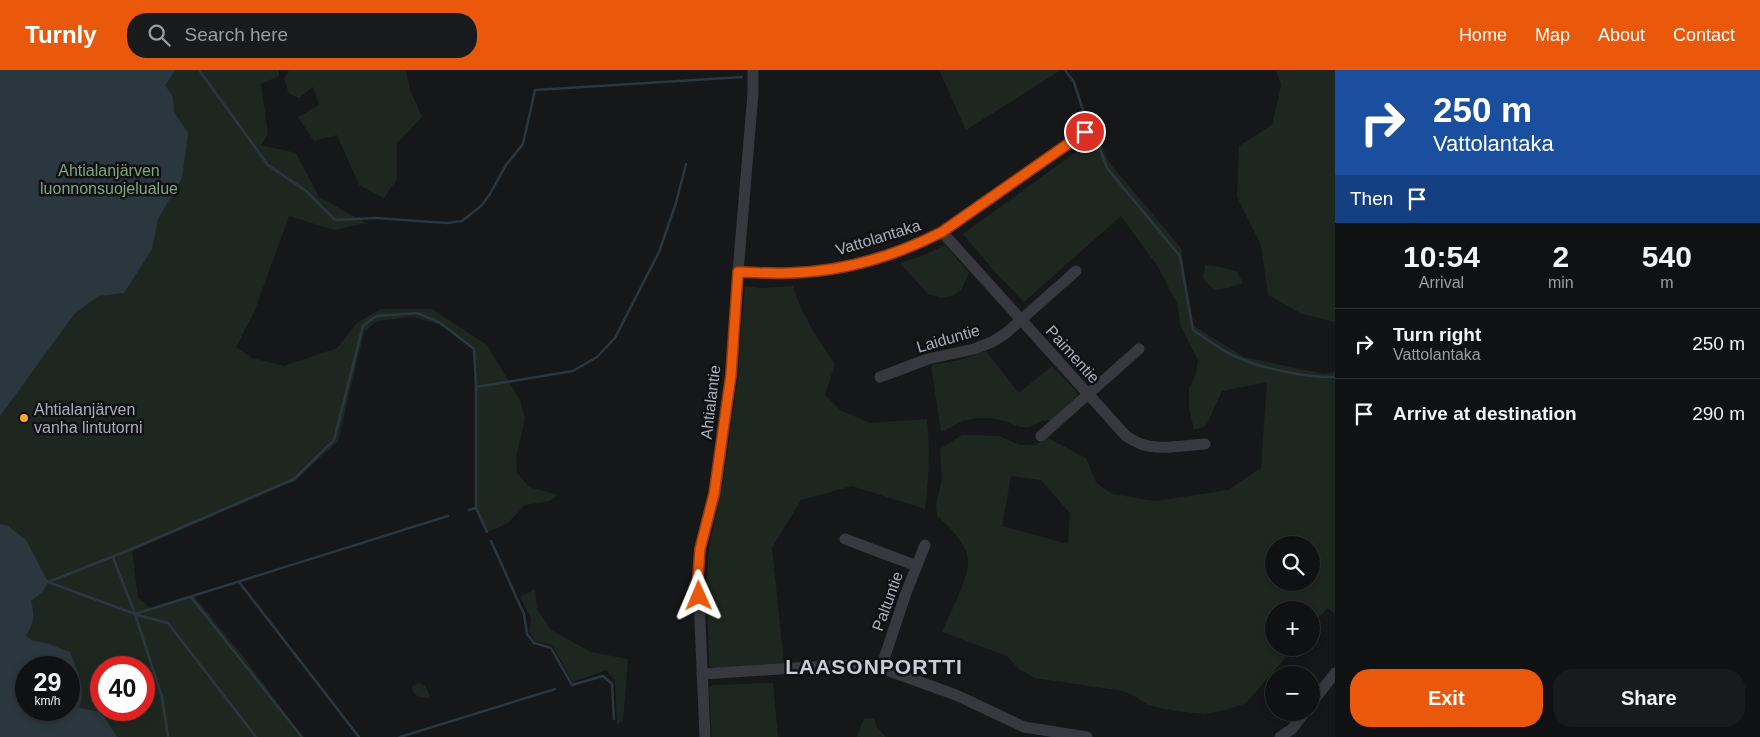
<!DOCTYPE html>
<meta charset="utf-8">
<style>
body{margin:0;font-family:Arial,sans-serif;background:#191a1c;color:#f1f3f6;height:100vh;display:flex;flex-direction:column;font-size:19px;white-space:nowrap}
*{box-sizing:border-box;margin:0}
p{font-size:16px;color:#9c9da0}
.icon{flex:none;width:28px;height:28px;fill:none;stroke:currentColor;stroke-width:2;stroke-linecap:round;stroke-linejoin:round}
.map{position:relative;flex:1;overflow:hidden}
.sheet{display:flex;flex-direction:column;background:#101113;width:425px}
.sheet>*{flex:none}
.hud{background:#1a4fa0;color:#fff;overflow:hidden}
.tools{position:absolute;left:1265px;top:466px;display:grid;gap:10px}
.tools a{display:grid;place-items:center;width:55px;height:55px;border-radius:50%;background:#101113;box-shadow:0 2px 8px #0003,0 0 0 1px #303133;font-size:25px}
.speed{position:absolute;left:15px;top:586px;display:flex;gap:10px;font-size:25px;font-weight:700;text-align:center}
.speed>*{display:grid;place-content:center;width:65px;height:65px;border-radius:50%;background:#101113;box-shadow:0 2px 8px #0003,0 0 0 1px #303133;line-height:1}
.speed small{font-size:12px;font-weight:400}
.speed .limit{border:8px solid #d22;background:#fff;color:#111}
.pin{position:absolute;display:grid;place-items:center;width:42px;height:42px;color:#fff;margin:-21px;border:2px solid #fff;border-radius:50%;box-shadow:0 1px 5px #0007}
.me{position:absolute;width:55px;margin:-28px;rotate:359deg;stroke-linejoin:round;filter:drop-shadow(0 0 4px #0008)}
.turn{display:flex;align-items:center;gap:18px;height:105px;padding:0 15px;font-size:22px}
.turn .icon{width:65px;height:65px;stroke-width:2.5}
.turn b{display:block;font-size:35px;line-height:42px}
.then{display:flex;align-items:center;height:48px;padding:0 15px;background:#0003;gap:10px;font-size:19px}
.eta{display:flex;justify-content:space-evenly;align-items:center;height:85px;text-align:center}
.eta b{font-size:30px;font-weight:700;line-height:35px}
.action{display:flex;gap:10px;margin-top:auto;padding:10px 15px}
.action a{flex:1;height:58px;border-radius:20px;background:#ea580c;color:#fff;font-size:20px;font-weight:700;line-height:58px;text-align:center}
.action a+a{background:#191a1c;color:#f1f3f6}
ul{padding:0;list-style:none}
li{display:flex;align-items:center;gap:15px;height:70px;padding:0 15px;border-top:1px solid #303133}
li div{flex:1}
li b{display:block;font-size:19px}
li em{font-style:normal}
header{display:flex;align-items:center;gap:30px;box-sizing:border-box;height:70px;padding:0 25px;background:#ea580c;color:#fff}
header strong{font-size:24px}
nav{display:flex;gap:28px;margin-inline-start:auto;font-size:18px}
.search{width:350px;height:45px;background:#191a1c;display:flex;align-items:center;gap:12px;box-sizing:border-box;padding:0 18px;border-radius:20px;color:#9c9da0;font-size:19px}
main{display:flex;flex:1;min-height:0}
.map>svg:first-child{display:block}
.green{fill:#1e271f;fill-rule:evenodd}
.water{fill:#2b373e;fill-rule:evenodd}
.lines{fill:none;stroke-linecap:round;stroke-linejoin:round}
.stream{stroke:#2b373e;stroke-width:2.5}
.minor{stroke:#37393e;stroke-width:11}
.route-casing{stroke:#983908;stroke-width:12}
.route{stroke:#ea580c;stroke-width:9}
.poi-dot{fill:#ffab28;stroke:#111114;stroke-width:2}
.labels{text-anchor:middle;stroke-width:5;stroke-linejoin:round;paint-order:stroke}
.park-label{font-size:16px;fill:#7ca77d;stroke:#111114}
.street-label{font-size:16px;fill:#a7aeba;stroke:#111114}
.poi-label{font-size:16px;fill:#a7aeba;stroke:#111114;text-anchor:start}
.district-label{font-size:21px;font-weight:bold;letter-spacing:1px;fill:#c9cdd6;stroke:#111114}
</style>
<header>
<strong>Turnly</strong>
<div class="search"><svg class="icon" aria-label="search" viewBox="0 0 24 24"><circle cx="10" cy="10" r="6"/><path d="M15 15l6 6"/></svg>Search here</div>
<nav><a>Home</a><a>Map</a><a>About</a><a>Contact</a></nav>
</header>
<main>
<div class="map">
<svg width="1335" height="667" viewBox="0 0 1335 667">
<rect width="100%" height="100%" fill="#161719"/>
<g class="green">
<path d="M 0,0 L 279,0 L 279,6 L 261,14 L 268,64 L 261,75 L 296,83 L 319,127 L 366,153 L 334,160 L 289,146 L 255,240 L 236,277 L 252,288 L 284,296 L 337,278 L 357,253 L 381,239 L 432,239 L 487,275 L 520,330 L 525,348 L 516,388 L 517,403 L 529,417 L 558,425 L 549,431 L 525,435 L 507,454 L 487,462 L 476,438 L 476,317 L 474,279 L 440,255 L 414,247 L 377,251 L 364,262 L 338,371 L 295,411 L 132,481 L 138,528 L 152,539 L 194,526 L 246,590 L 302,667 L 0,667 ZM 26,598 L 69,598 L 69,640 L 26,640 ZM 101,598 L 144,598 L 144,640 L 101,640 Z"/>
<polygon points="289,0 406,0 410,20 422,47 397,73 397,109 384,128 359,115 337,65 314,71 298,47 319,35 313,17 299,28 289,24 284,9"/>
<polygon points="939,0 1061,0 966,60"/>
<polygon points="1276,0 1335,0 1335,252 1302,244 1268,225 1261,175 1237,127 1239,76 1272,55 1281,15"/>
<path d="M 1098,66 L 1109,92 L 1181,178 L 1192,255 L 1244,287 L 1324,304 L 1335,302 L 1335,544 L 1327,538 L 1311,557 L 1311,540 L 1274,540 L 1274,578 L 1294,578 L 1246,633 L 1226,640 L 1204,644 L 1175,641 L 1148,635 L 1136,627 L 1123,621 L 1035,608 L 1019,599 L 1007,586 L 942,562 C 949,545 970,507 968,489 C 967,474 948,455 937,446 L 936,434 L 942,410 L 940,379 L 962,365 L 999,366 L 1020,375 L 1035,375 L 1048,368 L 1086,388 L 1096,412 L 1104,419 L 1113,424 L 1155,431 L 1228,420 L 1261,398 L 1267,312 L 1222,321 L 1206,356 L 1194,360 L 1189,337 L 1189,318 L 1196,304 L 1198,290 L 1180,255 L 1178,235 L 1158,197 L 1121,146 L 1024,232 L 994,201 L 963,164 ZM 1011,406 L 1041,410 L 1070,443 L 1068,474 L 1002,456 ZM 1274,475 L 1311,475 L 1311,512 L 1274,512 Z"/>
<polygon points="945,175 969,203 961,220 952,226 941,228 928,224 900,193 927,184"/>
<polygon points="1205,195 1222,197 1237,202 1243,213 1228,218 1214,220 1203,208"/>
<path d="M 745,216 L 761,218 L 793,216 C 801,245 818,269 835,294 L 825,325 L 840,340 L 870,353 L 927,349 C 930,379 929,408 925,439 L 852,416 L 801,430 L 772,478 L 784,593 L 720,598 L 710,597 L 709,592 L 707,524 L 708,482 L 723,413 L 737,312 Z"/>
<polygon points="986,281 1019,323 1052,296 1079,324 1052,350 1043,350 1030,357 1020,357 1005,351 991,348 978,348 965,350 941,362 931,295 960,290"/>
<polygon points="535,519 537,539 551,560 591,582 628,589 623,651 617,654 615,610 606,600 573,612 552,575 535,571 529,561 531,549 520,527"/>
<polygon points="419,613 425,616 430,626 428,628 419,627 413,623 412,616"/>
<polygon points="773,613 778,667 712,667 709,618 713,615"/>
<polygon points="865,648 874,649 877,657 886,667 857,667 861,655"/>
</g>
<g class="water">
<polygon points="0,0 176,0 165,15 173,27 174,42 188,63 182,108 158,149 152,179 124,223 98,226 75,243 0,346"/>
<path d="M 0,454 L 8,456 L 26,470 L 48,512 L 42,522 L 31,531 C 35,547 34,552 26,566 L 33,571 L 46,573 L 70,582 C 77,601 87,618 79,638 L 101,642 L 117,667 L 0,667 ZM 26,598 L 69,598 L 69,640 L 26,640 Z"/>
</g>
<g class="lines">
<g class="stream">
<polyline points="199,0 268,95 306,121 335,150 375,148 447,153 462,151 481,136 490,124 506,95 523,74 535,20 742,7"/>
<polyline points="1065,0 1074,12 1086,50"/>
<path d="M 1095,66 L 1107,98 L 1180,186 L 1193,260 C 1207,269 1223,282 1239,288 C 1264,299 1308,308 1335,307"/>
<polyline points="476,317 573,301 597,287 615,268 659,182 676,133 686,94"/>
<polyline points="469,440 476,438"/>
<polyline points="491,471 524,544 527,564 534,573 551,578 572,615 603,606 612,614 614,649"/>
<polyline points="113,487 135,544 162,627 168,667"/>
<polyline points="48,512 127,481 294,409 334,370 363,256 376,246 417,243 439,252 474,279 476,317 476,438 487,462"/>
<polyline points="48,512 135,544 448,446"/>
<polyline points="239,512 359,667"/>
<polyline points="191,527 302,667"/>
<polyline points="137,545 168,553 256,667"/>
<polyline points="400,667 555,619"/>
</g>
<g class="minor">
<path d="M 942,162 L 1126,366 C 1131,369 1136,372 1141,374 C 1160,381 1185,375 1205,374"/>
<path d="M 738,202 C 754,202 771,204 788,203 C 841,202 895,185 942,162 L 1085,62"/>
<polyline points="880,307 928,289 974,279 992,272 1005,264 1076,201"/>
<polyline points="1041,366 1139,279"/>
<polyline points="845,469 917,496"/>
<polyline points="881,598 906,523 925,475"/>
<polyline points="702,604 826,596 862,595 881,598 956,625 1024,657 1087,667"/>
<polyline points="1311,634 1335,603"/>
<polyline points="705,667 698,506 700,479 715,424 731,305 738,202 753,23 753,0"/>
<polyline points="1280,667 1292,659 1305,642"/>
</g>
</g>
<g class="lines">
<g class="route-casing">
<path id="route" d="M 699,526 L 698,506 L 700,479 L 714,424 L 731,305 L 738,202 C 754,202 771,204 788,203 C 841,202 895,186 942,162 L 1085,62"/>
</g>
<use href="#route" class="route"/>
</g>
<circle class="poi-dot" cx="24" cy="348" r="5"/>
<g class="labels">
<g class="park-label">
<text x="109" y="106">Ahtialanjärven<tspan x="109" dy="18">luonnonsuojelualue</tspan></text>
</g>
<g class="street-label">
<text transform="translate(878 167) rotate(-17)" y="6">Vattolantaka</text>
<text transform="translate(948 268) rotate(-16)" y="6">Laiduntie</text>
<text transform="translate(1073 284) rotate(48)" y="6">Paimentie</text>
<text transform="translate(710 332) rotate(-83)" y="6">Ahtialantie</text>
<text transform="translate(887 531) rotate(-70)" y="6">Paltuntie</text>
</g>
<g class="poi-label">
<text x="34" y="345">Ahtialanjärven<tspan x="34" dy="18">vanha lintutorni</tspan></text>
</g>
<g class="district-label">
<text x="874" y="604">LAASONPORTTI</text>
</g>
</g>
</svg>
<div class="tools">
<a><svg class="icon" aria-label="search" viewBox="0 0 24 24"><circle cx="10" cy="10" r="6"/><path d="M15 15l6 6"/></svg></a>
<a>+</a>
<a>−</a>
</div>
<div class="speed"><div>29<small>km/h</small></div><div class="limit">40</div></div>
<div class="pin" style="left:1085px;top:62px;background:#d93025"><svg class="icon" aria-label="arrive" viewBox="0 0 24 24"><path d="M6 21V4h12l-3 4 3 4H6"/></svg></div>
<svg class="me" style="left:699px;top:526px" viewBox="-20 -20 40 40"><path d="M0-17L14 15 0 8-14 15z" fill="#ea580c" stroke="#fff" stroke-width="4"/></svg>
</div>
<section class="sheet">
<div class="hud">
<div class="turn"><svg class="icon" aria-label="right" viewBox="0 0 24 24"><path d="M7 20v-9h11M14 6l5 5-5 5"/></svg><div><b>250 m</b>Vattolantaka</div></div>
<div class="then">Then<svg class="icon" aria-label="arrive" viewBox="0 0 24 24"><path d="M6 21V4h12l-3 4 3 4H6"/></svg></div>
</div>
<div class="eta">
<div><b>10:54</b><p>Arrival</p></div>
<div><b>2</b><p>min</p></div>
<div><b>540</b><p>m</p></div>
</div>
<ul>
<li><svg class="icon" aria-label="right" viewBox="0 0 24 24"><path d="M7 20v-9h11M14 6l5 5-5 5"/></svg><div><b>Turn right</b><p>Vattolantaka</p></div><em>250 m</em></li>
<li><svg class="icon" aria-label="arrive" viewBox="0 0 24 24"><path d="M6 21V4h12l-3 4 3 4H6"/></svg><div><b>Arrive at destination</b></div><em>290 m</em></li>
</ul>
<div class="action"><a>Exit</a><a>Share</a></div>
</section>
</main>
